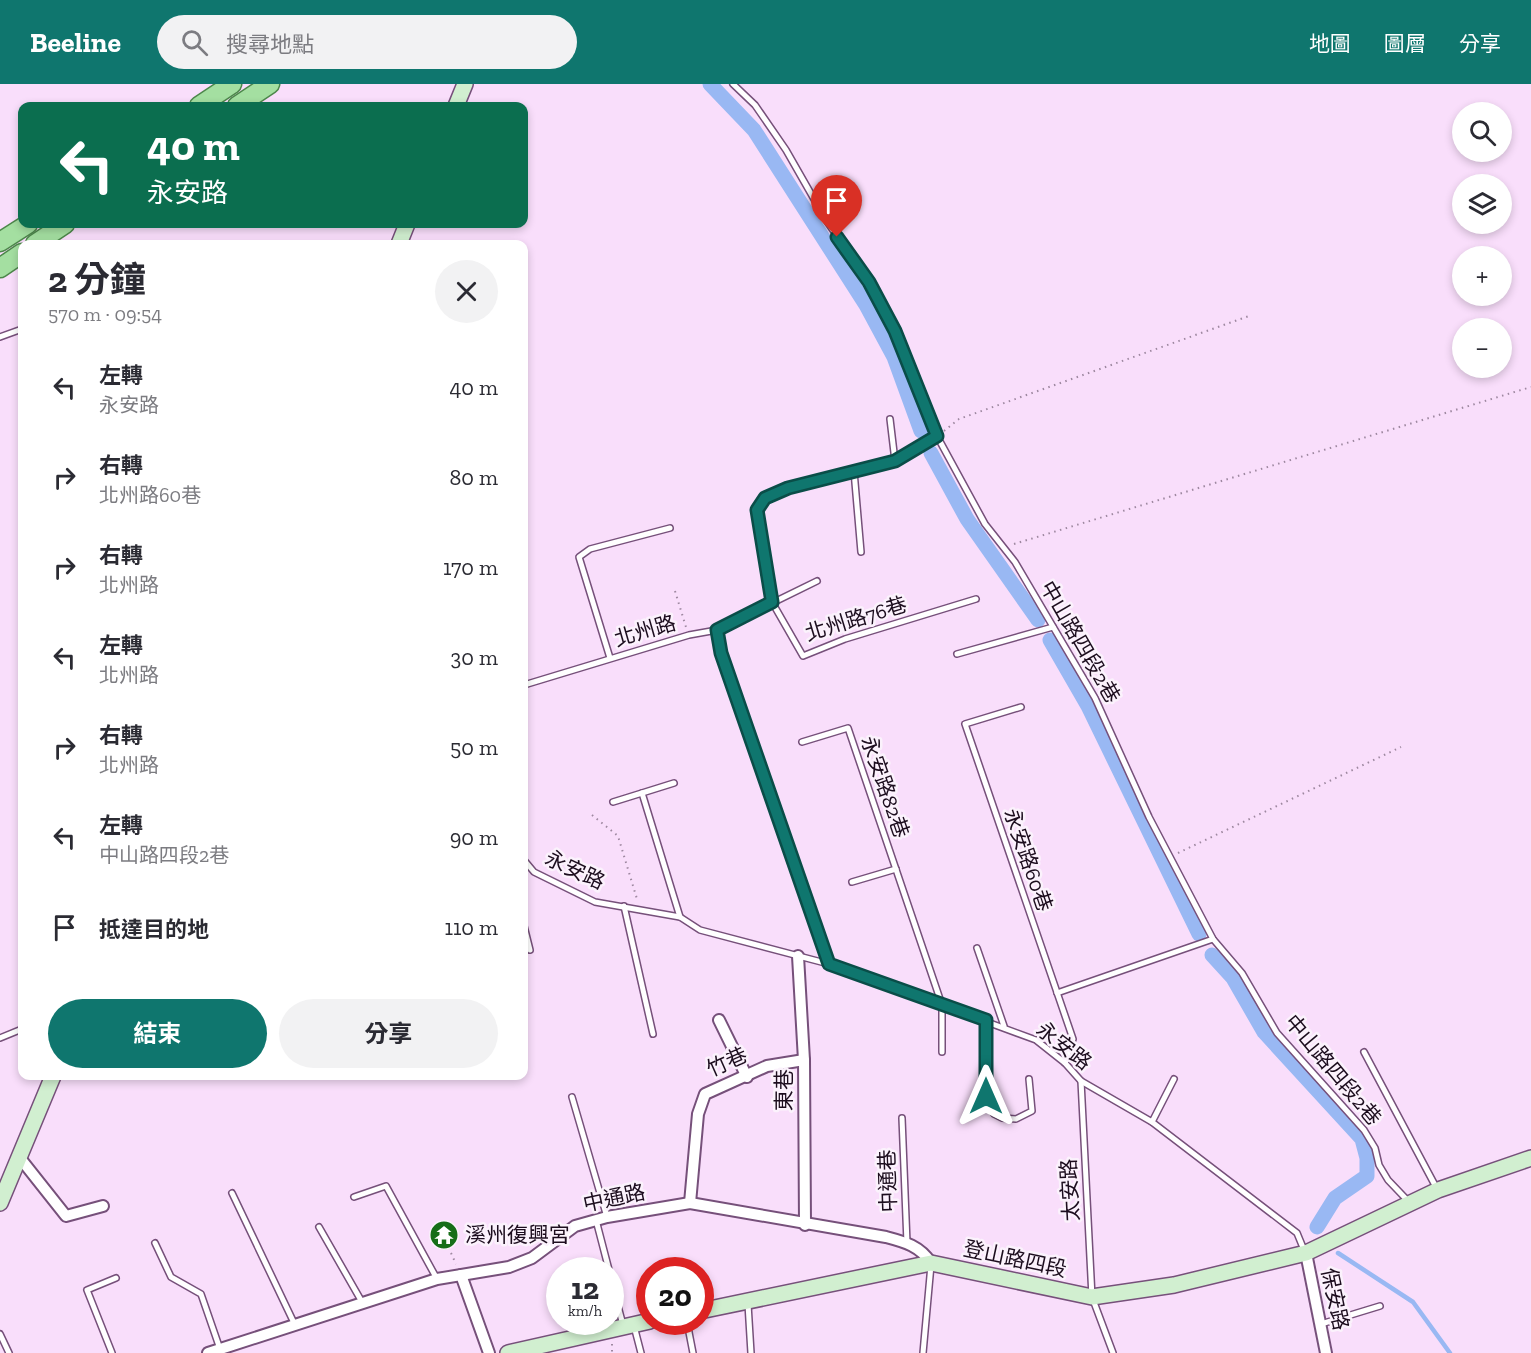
<!DOCTYPE html>
<html lang="zh-TW">
<meta charset="utf-8">
<style>
body{margin:0;font-family:"Zilla Slab","Noto Sans TC",serif;background:#f2f2f3;color:#2b2b33;height:100vh;display:flex;flex-direction:column;font-size:22px;white-space:nowrap}
*{box-sizing:border-box;margin:0}
p{font-size:20px;color:#7c7c81}
.icon{flex:none;width:33px;height:33px;fill:none;stroke:currentColor;stroke-width:2;stroke-linecap:round;stroke-linejoin:round}
.map{position:relative;flex:1;overflow:hidden}
.sheet{position:absolute;left:18px;top:156px;width:510px;height:840px;display:flex;flex-direction:column;background:#fff;border-radius:12px;box-shadow:0 3px 9px #0003}
.sheet>*{flex:none}
.banner{position:absolute;left:18px;top:18px;width:510px;height:126px;border-radius:12px;box-shadow:0 3px 9px #0003;background:#0b6e4f;color:#fff;overflow:hidden}
.buttons{position:absolute;left:1452px;top:18px;display:grid;gap:12px}
.buttons a{display:grid;place-items:center;width:60px;height:60px;border-radius:50%;background:#fff;box-shadow:0 3px 9px #0003;font-size:30px}
.speed{position:absolute;left:546px;top:1173px;display:flex;gap:12px;font-size:30px;font-weight:700;text-align:center}
.speed>*{display:grid;place-content:center;width:78px;height:78px;border-radius:50%;background:#fff;box-shadow:0 3px 9px #0003;line-height:1}
.speed small{font-size:15px;font-weight:400}
.speed .limit{border:9px solid #d22;background:#fff;color:#111}
.pin{position:absolute;display:grid;place-items:center;width:51px;height:51px;color:#fff;margin:-62px -26px;border-radius:50% 50% 50% 0;rotate:-45deg;box-shadow:0 0 6px #0007}
.pin .icon{rotate:45deg}
.me{position:absolute;width:66px;margin:-33px;rotate:0deg;stroke-linejoin:round;filter:drop-shadow(0 0 4px #0008)}
.turn{display:flex;align-items:center;gap:21px;height:126px;padding:0 30px;font-size:27px}
.turn .icon{width:78px;height:78px;stroke-width:2.5}
.turn b{display:block;font-size:42px;line-height:51px}
.round{display:grid;place-items:center;flex:none;width:63px;height:63px;border-radius:32px;background:#f2f2f3}
.headline{display:flex;align-items:center;justify-content:space-between;height:102px;padding:0 30px}
h1{font-size:36px;font-weight:700;line-height:45px}
.action{display:flex;gap:12px;margin-top:auto;padding:12px 30px}
.action a{flex:1;height:69px;border-radius:36px;background:#0f766e;color:#fff;font-size:24px;font-weight:700;line-height:69px;text-align:center}
.action a+a{background:#f2f2f3;color:#2b2b33}
ul{padding:0;list-style:none}
li{display:flex;align-items:center;gap:18px;height:90px;padding:0 30px}
li div{flex:1}
li b{display:block;font-size:22px}
li em{font-style:normal}
header{display:flex;align-items:center;gap:36px;box-sizing:border-box;height:84px;padding:0 30px;background:#0f766e;color:#fff}
header strong{font-size:28px}
nav{display:flex;gap:33px;margin-inline-start:auto;font-size:21px}
.search{width:420px;height:54px;background:#f2f2f3;display:flex;align-items:center;gap:15px;box-sizing:border-box;padding:0 21px;border-radius:33px;color:#7c7c81;font-size:22px}
.map>svg:first-child{display:block}
.lines{fill:none;stroke-linecap:round;stroke-linejoin:round}
.stream{stroke:#99b8f3;stroke-width:4.5}
.canal{stroke:#99b8f3;stroke-width:15}
.lane-casing{stroke:#76507a;stroke-width:8}
.street-casing{stroke:#76507a;stroke-width:14}
.secondary-casing{stroke:#76507a;stroke-width:18}
.primary-casing{stroke:#4d874b;stroke-width:21}
.path{stroke:#9e88a0;stroke-width:2;stroke-dasharray:1.5 4.5;stroke-linecap:butt}
.lane{stroke:#fff;stroke-width:5}
.street{stroke:#fff;stroke-width:10}
.secondary{stroke:#d1efd0;stroke-width:15}
.primary{stroke:#a4dfa1;stroke-width:18}
.route-casing{stroke:#0a4d48;stroke-width:15}
.route{stroke:#0f766e;stroke-width:10}
.labels{text-anchor:middle;stroke-width:5;stroke-linejoin:round;paint-order:stroke}
.street-label{font-size:21px;fill:#1c0d1e;stroke:#fbf2fc}
.poi-label{font-size:21px;fill:#1c0d1e;stroke:#fbf2fc;text-anchor:start}
</style>
<header>
<strong>Beeline</strong>
<div class="search"><svg class="icon" aria-label="search" viewBox="0 0 24 24"><circle cx="10" cy="10" r="6"/><path d="M15 15l6 6"/></svg>搜尋地點</div>
<nav><a>地圖</a><a>圖層</a><a>分享</a></nav>
</header>
<div class="map">
<svg width="1531" height="1269" viewBox="0 0 1531 1269">
<rect width="100%" height="100%" fill="#f9defb"/>
<g class="lines">
<polyline class="stream" points="1338,1169 1413,1218 1450,1269"/>
<g class="canal">
<polyline points="710,0 754,46 866,221 894,273 921,347"/>
<polyline points="931,369 967,435 1038,536"/>
<polyline points="1050,556 1088,622 1199,850"/>
<polyline points="1212,871 1233,894 1264,948 1362,1055 1367,1074 1367,1092 1335,1114 1317,1143"/>
</g>
<g class="lane-casing">
<g id="lane">
<polyline points="733,0 755,21 786,66 826,136 869,198 895,247 937,352 985,440 1015,478 1095,614 1149,733 1213,855 1242,889 1277,949 1364,1046 1375,1064 1379,1081 1388,1096 1409,1118"/>
<polyline points="0,253 22,245"/>
<polyline points="890,335 895,377"/>
<polyline points="937,352 895,377 788,404 765,414 757,426 772,518 803,572 845,555 976,515"/>
<polyline points="854,387 861,468"/>
<polyline points="717,546 721,569 829,880"/>
<polyline points="957,570 1053,543"/>
<polyline points="610,574 579,473 590,465 670,444"/>
<polyline points="524,601 689,551 717,546 817,497"/>
<polyline points="1021,623 965,640 1073,955 1065,979"/>
<polyline points="802,658 848,644 942,921 942,968"/>
<polyline points="674,699 642,709 680,833"/>
<polyline points="613,718 642,709"/>
<polyline points="524,776 534,788 595,818 680,833 700,846 829,880 1036,956 1065,979 1081,997 1152,1038 1297,1149 1304,1166"/>
<polyline points="852,798 896,785"/>
<polyline points="624,822 653,950"/>
<polyline points="524,842 530,866"/>
<polyline points="977,864 1004,942"/>
<polyline points="1057,909 1213,855"/>
<polyline points="986,936 986,1019 994,1030 1002,1034 1016,1035 1032,1027 1029,995"/>
<polyline points="0,954 22,945"/>
<polyline points="1364,968 1437,1105"/>
<polyline points="1081,997 1092,1213 1113,1269"/>
<polyline points="572,1013 607,1133"/>
<polyline points="902,1034 907,1159"/>
<polyline points="1152,1038 1174,995"/>
<polyline points="232,1109 295,1241"/>
<polyline points="354,1113 386,1102 437,1195"/>
<polyline points="596,1136 609,1186"/>
<polyline points="319,1143 362,1218"/>
<polyline points="155,1159 171,1193 201,1210 220,1265"/>
<polyline points="610,1192 623,1241"/>
<polyline points="748,1220 751,1269"/>
<polyline points="687,1238 693,1269"/>
<polyline points="1321,1240 1380,1222"/>
<polyline points="634,1242 641,1269"/>
<polyline points="0,1250 9,1269"/>
<polyline points="112,1269 87,1206 116,1194"/>
<polyline points="923,1269 931,1181"/>
</g>
</g>
<g class="street-casing">
<g id="street">
<polyline points="798,872 804,976 805,1141"/>
<polyline points="719,936 747,993"/>
<polyline points="20,1074 66,1132 103,1122"/>
<polyline points="690,1119 698,1030 705,1010 767,982 804,976"/>
<polyline points="1306,1169 1326,1269"/>
<polyline points="461,1191 489,1269"/>
<path d="M 208,1269 L 437,1195 L 509,1183 L 532,1174 L 575,1142 L 607,1133 L 690,1119 L 886,1153 C 905,1158 920,1162 931,1179"/>
</g>
</g>
<g class="secondary-casing">
<g id="secondary">
<polyline points="456,22 465,0"/>
<polyline points="399,160 407,140"/>
<polyline points="0,1119 53,992"/>
<polyline points="700,1227 931,1179 1092,1213 1174,1201 1306,1169 1438,1106 1531,1074"/>
<polyline points="508,1269 650,1237"/>
</g>
</g>
<g class="primary-casing">
<g id="primary">
<polyline points="199,22 232,0"/>
<polyline points="237,22 270,0"/>
<polyline points="0,158 28,140"/>
<polyline points="35,160 65,140"/>
<polyline points="0,184 22,169"/>
</g>
</g>
<g class="path">
<polyline points="944,347 959,335 1249,232"/>
<polyline points="1014,460 1531,303"/>
<polyline points="675,507 686,543"/>
<polyline points="592,731 618,752 637,815"/>
<polyline points="1178,769 1401,663"/>
<polyline points="451,1169 456,1180"/>
<polyline points="612,1260 612,1269"/>
</g>
<use href="#lane" class="lane"/>
<use href="#street" class="street"/>
<use href="#secondary" class="secondary"/>
<use href="#primary" class="primary"/>
</g>
<g class="lines">
<g class="route-casing">
<polyline id="route" points="837,153 869,198 895,247 937,352 895,377 788,404 765,414 757,426 772,518 717,546 721,569 829,880 986,936 986,1012"/>
</g>
<use href="#route" class="route"/>
</g>
<defs>
<g id="temple-disc" transform="scale(1.5)"><circle r="9.5" fill="#166e18" stroke="#fbf2fc"/><path d="M0-6L5-2H3V0L6.5 2.5H4V6H1.5V3h-3V6H-4V2.5H-6.5L-3 0V-2H-5Z" fill="#fff"/></g>
</defs>
<g fill-rule="evenodd">
<use href="#temple-disc" x="444" y="1151"/>
</g>
<g class="labels">
<g class="street-label">
<text transform="translate(856 535) rotate(-17)" y="7">北州路76巷</text>
<text transform="translate(645 547) rotate(-16)" y="7">北州路</text>
<text transform="translate(1080 558) rotate(60)" y="7">中山路四段2巷</text>
<text transform="translate(885 703) rotate(71)" y="7">永安路82巷</text>
<text transform="translate(1028 776) rotate(71)" y="7">永安路60巷</text>
<text transform="translate(575 786) rotate(25)" y="7">永安路</text>
<text transform="translate(1064 962) rotate(38)" y="7">永安路</text>
<text transform="translate(727 978) rotate(-24)" y="7">竹巷</text>
<text transform="translate(1333 986) rotate(50)" y="7">中山路四段2巷</text>
<text transform="translate(784 1006) rotate(-90)" y="7">東巷</text>
<text transform="translate(888 1097) rotate(-92)" y="7">中通巷</text>
<text transform="translate(1070 1106) rotate(-93)" y="7">太安路</text>
<text transform="translate(614 1114) rotate(-12)" y="7">中通路</text>
<text transform="translate(1015 1175) rotate(12)" y="7">登山路四段</text>
<text transform="translate(1335 1215) rotate(78)" y="7">保安路</text>
</g>
<g class="poi-label">
<text x="465" y="1158">溪州復興宮</text>
</g>
</g>
</svg>
<div class="buttons">
<a><svg class="icon" aria-label="search" viewBox="0 0 24 24"><circle cx="10" cy="10" r="6"/><path d="M15 15l6 6"/></svg></a>
<a><svg class="icon" aria-label="layers" viewBox="0 0 24 24"><path d="M12 4l9 5-9 5-9-5zM3 14l9 5 9-5"/></svg></a>
<a>+</a>
<a>−</a>
</div>
<div class="speed"><div>12<small>km/h</small></div><div class="limit">20</div></div>
<div class="pin" style="left:837px;top:153px;background:#d93025"><svg class="icon" aria-label="arrive" viewBox="0 0 24 24"><path d="M6 21V4h12l-3 4 3 4H6"/></svg></div>
<svg class="me" style="left:986px;top:1012px" viewBox="-20 -20 40 40"><path d="M0-17L14 15 0 8-14 15z" fill="#0f766e" stroke="#fff" stroke-width="4"/></svg>
<div class="banner">
<div class="turn"><svg class="icon" aria-label="left" viewBox="0 0 24 24"><path d="M17 20v-9H6M10 6l-5 5 5 5"/></svg><div><b>40 m</b>永安路</div></div>
</div>
<section class="sheet">
<div class="headline"><div><h1>2 分鐘</h1><p>570 m · 09:54</p></div><a class="round"><svg class="icon" aria-label="close" viewBox="0 0 24 24"><path d="M6 6l12 12M18 6L6 18"/></svg></a></div>
<ul>
<li><svg class="icon" aria-label="left" viewBox="0 0 24 24"><path d="M17 20v-9H6M10 6l-5 5 5 5"/></svg><div><b>左轉</b><p>永安路</p></div><em>40 m</em></li>
<li><svg class="icon" aria-label="right" viewBox="0 0 24 24"><path d="M7 20v-9h11M14 6l5 5-5 5"/></svg><div><b>右轉</b><p>北州路60巷</p></div><em>80 m</em></li>
<li><svg class="icon" aria-label="right" viewBox="0 0 24 24"><path d="M7 20v-9h11M14 6l5 5-5 5"/></svg><div><b>右轉</b><p>北州路</p></div><em>170 m</em></li>
<li><svg class="icon" aria-label="left" viewBox="0 0 24 24"><path d="M17 20v-9H6M10 6l-5 5 5 5"/></svg><div><b>左轉</b><p>北州路</p></div><em>30 m</em></li>
<li><svg class="icon" aria-label="right" viewBox="0 0 24 24"><path d="M7 20v-9h11M14 6l5 5-5 5"/></svg><div><b>右轉</b><p>北州路</p></div><em>50 m</em></li>
<li><svg class="icon" aria-label="left" viewBox="0 0 24 24"><path d="M17 20v-9H6M10 6l-5 5 5 5"/></svg><div><b>左轉</b><p>中山路四段2巷</p></div><em>90 m</em></li>
<li><svg class="icon" aria-label="arrive" viewBox="0 0 24 24"><path d="M6 21V4h12l-3 4 3 4H6"/></svg><div><b>抵達目的地</b></div><em>110 m</em></li>
</ul>
<div class="action"><a>結束</a><a>分享</a></div>
</section>
</div>
